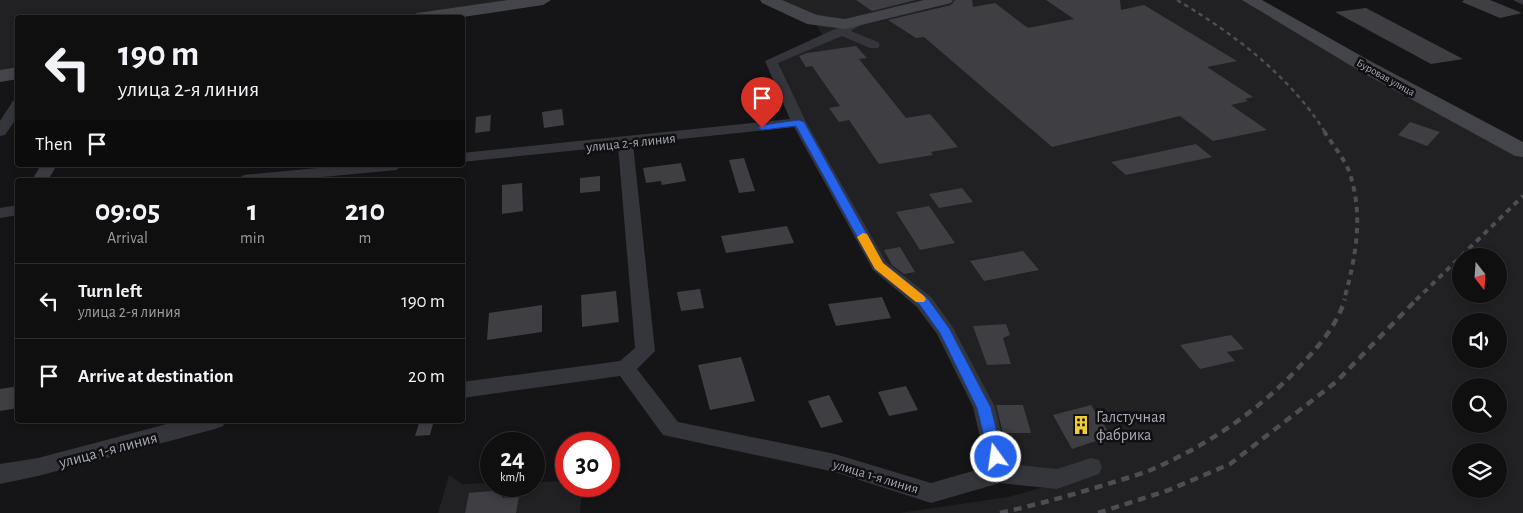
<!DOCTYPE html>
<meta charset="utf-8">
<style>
body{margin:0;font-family:"Alegreya Sans",sans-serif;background:#1e1d1e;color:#f1f3f6;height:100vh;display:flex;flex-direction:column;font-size:19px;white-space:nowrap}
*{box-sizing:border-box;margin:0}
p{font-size:16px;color:#9c9c9f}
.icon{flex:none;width:28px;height:28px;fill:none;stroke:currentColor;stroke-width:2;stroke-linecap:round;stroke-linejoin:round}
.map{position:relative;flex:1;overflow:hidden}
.drawer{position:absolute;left:15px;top:178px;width:450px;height:245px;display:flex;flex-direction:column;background:#100f10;border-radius:5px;box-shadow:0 2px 8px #0003,0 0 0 1px #302f30}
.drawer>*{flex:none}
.guide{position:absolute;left:15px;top:15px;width:450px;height:152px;border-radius:5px;box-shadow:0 2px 8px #0003,0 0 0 1px #302f30;background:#100f10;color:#f1f3f6;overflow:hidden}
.needle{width:32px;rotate:163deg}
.tools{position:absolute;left:1452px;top:248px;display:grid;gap:10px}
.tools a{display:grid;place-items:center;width:55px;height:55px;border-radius:50%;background:#100f10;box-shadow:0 2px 8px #0003,0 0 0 1px #302f30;font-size:25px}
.speed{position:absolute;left:480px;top:432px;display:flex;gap:10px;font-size:25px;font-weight:700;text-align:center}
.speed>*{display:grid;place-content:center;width:65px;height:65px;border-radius:50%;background:#100f10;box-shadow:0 2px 8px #0003,0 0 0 1px #302f30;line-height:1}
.speed small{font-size:12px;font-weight:400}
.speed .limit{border:8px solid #d22;background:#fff;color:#111}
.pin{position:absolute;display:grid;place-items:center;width:42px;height:42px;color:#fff;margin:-51px -21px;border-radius:50% 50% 50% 0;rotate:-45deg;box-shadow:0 0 5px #0007}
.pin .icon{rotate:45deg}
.me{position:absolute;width:55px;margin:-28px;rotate:346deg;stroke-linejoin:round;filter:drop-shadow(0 0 4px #0008)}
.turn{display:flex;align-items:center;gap:18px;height:105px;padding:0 20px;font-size:22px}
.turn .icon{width:65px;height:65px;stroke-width:2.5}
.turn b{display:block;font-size:35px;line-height:42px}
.then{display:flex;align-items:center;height:48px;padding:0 20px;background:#0003;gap:10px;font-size:19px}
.eta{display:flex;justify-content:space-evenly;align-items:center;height:85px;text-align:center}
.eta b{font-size:30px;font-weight:700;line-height:35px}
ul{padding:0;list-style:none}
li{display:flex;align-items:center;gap:15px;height:75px;padding:0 20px;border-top:1px solid #302f30}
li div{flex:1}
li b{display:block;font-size:19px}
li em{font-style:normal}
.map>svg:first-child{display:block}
.built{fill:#212023;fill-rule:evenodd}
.building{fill:#3f3e43}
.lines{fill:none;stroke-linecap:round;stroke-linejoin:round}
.street{fill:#35363b;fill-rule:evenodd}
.secondary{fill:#44444b;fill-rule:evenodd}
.rail-far2{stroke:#4d4d54;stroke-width:2.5;stroke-dasharray:4.5 4;stroke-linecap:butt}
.rail-far1{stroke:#4d4d54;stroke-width:4;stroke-dasharray:5.5 5;stroke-linecap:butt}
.rail{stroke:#4d4d54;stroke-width:4.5;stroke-dasharray:8 6;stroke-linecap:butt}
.route{fill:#2563eb;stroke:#184099}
.slow{fill:#f59e0b}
.labels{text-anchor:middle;stroke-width:5;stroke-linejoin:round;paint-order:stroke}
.far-street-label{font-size:11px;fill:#a6a9b6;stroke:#100f11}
.street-label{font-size:14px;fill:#a6a9b6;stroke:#100f11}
.near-poi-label{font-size:16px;fill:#a6a9b6;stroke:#100f11;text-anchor:start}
.near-street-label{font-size:16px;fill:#a6a9b6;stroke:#100f11}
</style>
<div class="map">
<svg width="1523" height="513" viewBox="0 0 1523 513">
<rect width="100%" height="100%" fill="#151416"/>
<g class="built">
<polygon points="0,0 543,0 417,18 18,18 17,73 0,76"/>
<path d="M 768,0 L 1250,0 L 1523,151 L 1523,513 L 899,513 L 1008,497 L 1048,486 L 1000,473 L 945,331 L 879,266 L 771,61 L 825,39 L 813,20 ZM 1461,256 L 1499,256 L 1499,294 L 1461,294 ZM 1461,321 L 1499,321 L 1499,359 L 1461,359 ZM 1461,386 L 1499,386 L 1499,424 L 1461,424 ZM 1461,451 L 1499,451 L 1499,489 L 1461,489 Z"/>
<polygon points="449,475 462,484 491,483 491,486 534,486 534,482 566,481 566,486 582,486 580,513 438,513"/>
</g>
<g class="building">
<polygon points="856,0 916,0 872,11"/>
<polygon points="955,0 972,0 973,7 995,3 1028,28 1074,19 1046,0 1120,0 1121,10 1144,5 1237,61 1207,67 1253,97 1245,99 1248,101 1231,105 1267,130 1213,141 1180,116 1052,147 924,37 916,38 888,20 951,5"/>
<polygon points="1464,0 1490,0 1522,13 1500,18 1462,2"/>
<polygon points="1366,8 1463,59 1431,64 1335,12"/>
<polygon points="856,46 867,58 859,59 906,118 930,114 958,147 931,152 933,155 879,164 849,120 839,122 829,108 840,106 812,66 806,67 799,56 807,53"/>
<polygon points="562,109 564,125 544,128 542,112"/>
<polygon points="491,115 490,131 475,133 476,117"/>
<polygon points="1410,122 1440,132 1427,146 1398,135"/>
<polygon points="1196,144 1212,157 1126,175 1111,162"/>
<polygon points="744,158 755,191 739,193 729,160"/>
<polygon points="681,163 686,181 662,185 661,181 646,183 643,168"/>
<polygon points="41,165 57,165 48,180 32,180"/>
<polygon points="600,176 600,191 580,193 580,178"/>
<polygon points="522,183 523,211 502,214 502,185"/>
<polygon points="962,188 973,202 939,208 929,194"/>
<polygon points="929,206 955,243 920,250 896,212"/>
<polygon points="787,226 794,243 726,253 721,236"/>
<polygon points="900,247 915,272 904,274 892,265 884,250"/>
<polygon points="1023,251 1039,270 984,281 970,261"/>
<polygon points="700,289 704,308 681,311 677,292"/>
<polygon points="616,291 619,322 582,327 581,295"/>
<polygon points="882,297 891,318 836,326 828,304"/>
<polygon points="542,305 542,332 487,340 489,313"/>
<polygon points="1006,324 1010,335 1003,338 1011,364 987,365 973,326"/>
<polygon points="1231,335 1244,349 1227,352 1235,361 1200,369 1180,345"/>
<polygon points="741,357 755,401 710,410 698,365"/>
<polygon points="18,386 18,408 0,411 0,389"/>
<polygon points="906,386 918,410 889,416 878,392"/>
<polygon points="829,395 843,422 821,428 808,401"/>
<polygon points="996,405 1023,405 1031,433 1003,433"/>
<polygon points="1091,405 1111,436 1072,449 1053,415"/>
<polygon points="420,420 434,420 430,435 415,436"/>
<polygon points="503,490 502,498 519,496 516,513 465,513 469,493"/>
</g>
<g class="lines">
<g class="street">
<polygon points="1513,0 1523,0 1523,5"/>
<path d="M 859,18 L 865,22 L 851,31 L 878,42 L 880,45 L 878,48 L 870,48 L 842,36 L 778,63 L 806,122 L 886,262 L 931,297 L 952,326 L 995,407 L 1009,464 L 1057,469 L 1091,458 L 1099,460 L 1102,467 L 1099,474 L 1057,489 L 1000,483 L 931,503 L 835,472 L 663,435 L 620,376 L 462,398 L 462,382 L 620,361 L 635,348 L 618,146 L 462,162 L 462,153 L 790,119 L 765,61 ZM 794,127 L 873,270 L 917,307 L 937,334 L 973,407 L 987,467 L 931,483 L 835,454 L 678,422 L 637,369 L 655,351 L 633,144 Z"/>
<polygon points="18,100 18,116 5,135 0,136 0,121 13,101"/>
<polygon points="349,165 404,165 396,170 291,180 236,180 244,175"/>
<polygon points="18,205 18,215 0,218 0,208"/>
<polygon points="182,420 226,420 223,426 215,429 38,476 0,484 0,464 38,458"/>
</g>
<g class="secondary">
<polygon points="508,0 551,0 543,5 456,18 409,18 417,13"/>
<polygon points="760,0 782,0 817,15 845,19 924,0 953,0 951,3 845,29 807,24 762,3"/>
<polygon points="1242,0 1262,0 1372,62 1523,142 1523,157 1515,156 1358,70"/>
<polygon points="18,67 18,79 0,82 0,70"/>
</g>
<path class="rail-far2" d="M 1177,0 C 1234,34 1289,75 1325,132"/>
<g class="rail-far1">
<path d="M 1324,131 C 1332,144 1343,157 1349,171 C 1364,214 1356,257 1344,300"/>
<polyline points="1416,300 1523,196"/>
</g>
<g class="rail">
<path d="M 1000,513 C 1039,504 1076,494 1114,482 C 1127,478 1141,474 1153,469 C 1208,445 1261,409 1301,365 C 1320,345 1337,325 1345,299"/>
<polyline points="1098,513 1169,490 1230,464 1336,382 1417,299"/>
</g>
</g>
<polygon class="route" points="799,120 804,122 883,263 928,299 949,328 991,408 1003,457 1001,461 996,463 991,461 989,457 977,408 940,333 920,305 875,269 796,126 762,130 758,128 762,125"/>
<polygon class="slow" points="863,233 867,234 883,263 924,296 926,299 924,302 916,302 875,269 857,237"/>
<defs>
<g id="building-bare" transform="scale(1.5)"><path d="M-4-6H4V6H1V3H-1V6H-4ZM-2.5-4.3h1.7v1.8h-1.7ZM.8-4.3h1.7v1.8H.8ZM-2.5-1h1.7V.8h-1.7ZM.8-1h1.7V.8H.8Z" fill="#f0ce33" stroke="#100f11" stroke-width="2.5" paint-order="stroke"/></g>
</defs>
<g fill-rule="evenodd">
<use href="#building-bare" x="1081" y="425"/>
</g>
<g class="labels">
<g class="far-street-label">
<text transform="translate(1386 77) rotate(29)" y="4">Буровая улица</text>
</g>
<g class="street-label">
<text transform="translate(631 142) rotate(-6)" y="5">улица 2-я линия</text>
<text transform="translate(876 476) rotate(17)" y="5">улица 1-я линия</text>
</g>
<g class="near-poi-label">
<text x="1096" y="422">Галстучная<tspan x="1096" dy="18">фабрика</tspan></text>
</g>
<g class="near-street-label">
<text transform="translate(108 449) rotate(-15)" y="6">улица 1-я линия</text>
</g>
</g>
</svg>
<div class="tools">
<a><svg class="needle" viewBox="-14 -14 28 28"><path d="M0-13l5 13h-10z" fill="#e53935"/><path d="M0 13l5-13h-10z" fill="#9c9c9f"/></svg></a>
<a><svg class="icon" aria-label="sound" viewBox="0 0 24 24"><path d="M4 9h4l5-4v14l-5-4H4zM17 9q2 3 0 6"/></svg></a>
<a><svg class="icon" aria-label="search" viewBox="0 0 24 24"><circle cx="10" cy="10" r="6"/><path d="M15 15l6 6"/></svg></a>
<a><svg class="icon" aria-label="layers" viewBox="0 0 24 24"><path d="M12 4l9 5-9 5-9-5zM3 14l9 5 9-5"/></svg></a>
</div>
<div class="speed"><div>24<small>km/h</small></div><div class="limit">30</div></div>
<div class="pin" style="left:762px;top:128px;background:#d93025"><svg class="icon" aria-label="arrive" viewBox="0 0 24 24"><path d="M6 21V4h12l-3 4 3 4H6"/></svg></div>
<svg class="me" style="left:996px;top:457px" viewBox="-20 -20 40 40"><circle r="17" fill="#2563eb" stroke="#fff" stroke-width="3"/><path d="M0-11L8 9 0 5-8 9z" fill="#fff"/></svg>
<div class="guide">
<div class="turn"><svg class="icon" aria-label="left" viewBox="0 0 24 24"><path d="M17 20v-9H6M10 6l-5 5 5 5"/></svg><div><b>190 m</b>улица 2-я линия</div></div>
<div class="then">Then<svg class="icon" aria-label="arrive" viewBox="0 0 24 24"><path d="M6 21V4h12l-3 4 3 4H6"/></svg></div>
</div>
<section class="drawer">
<div class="eta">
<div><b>09:05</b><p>Arrival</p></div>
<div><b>1</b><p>min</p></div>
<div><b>210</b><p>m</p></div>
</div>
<ul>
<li><svg class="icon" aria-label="left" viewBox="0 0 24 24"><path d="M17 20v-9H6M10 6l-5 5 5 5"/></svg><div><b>Turn left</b><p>улица 2-я линия</p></div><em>190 m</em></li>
<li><svg class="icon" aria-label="arrive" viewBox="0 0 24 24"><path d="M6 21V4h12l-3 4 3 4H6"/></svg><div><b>Arrive at destination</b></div><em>20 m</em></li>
</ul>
</section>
</div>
